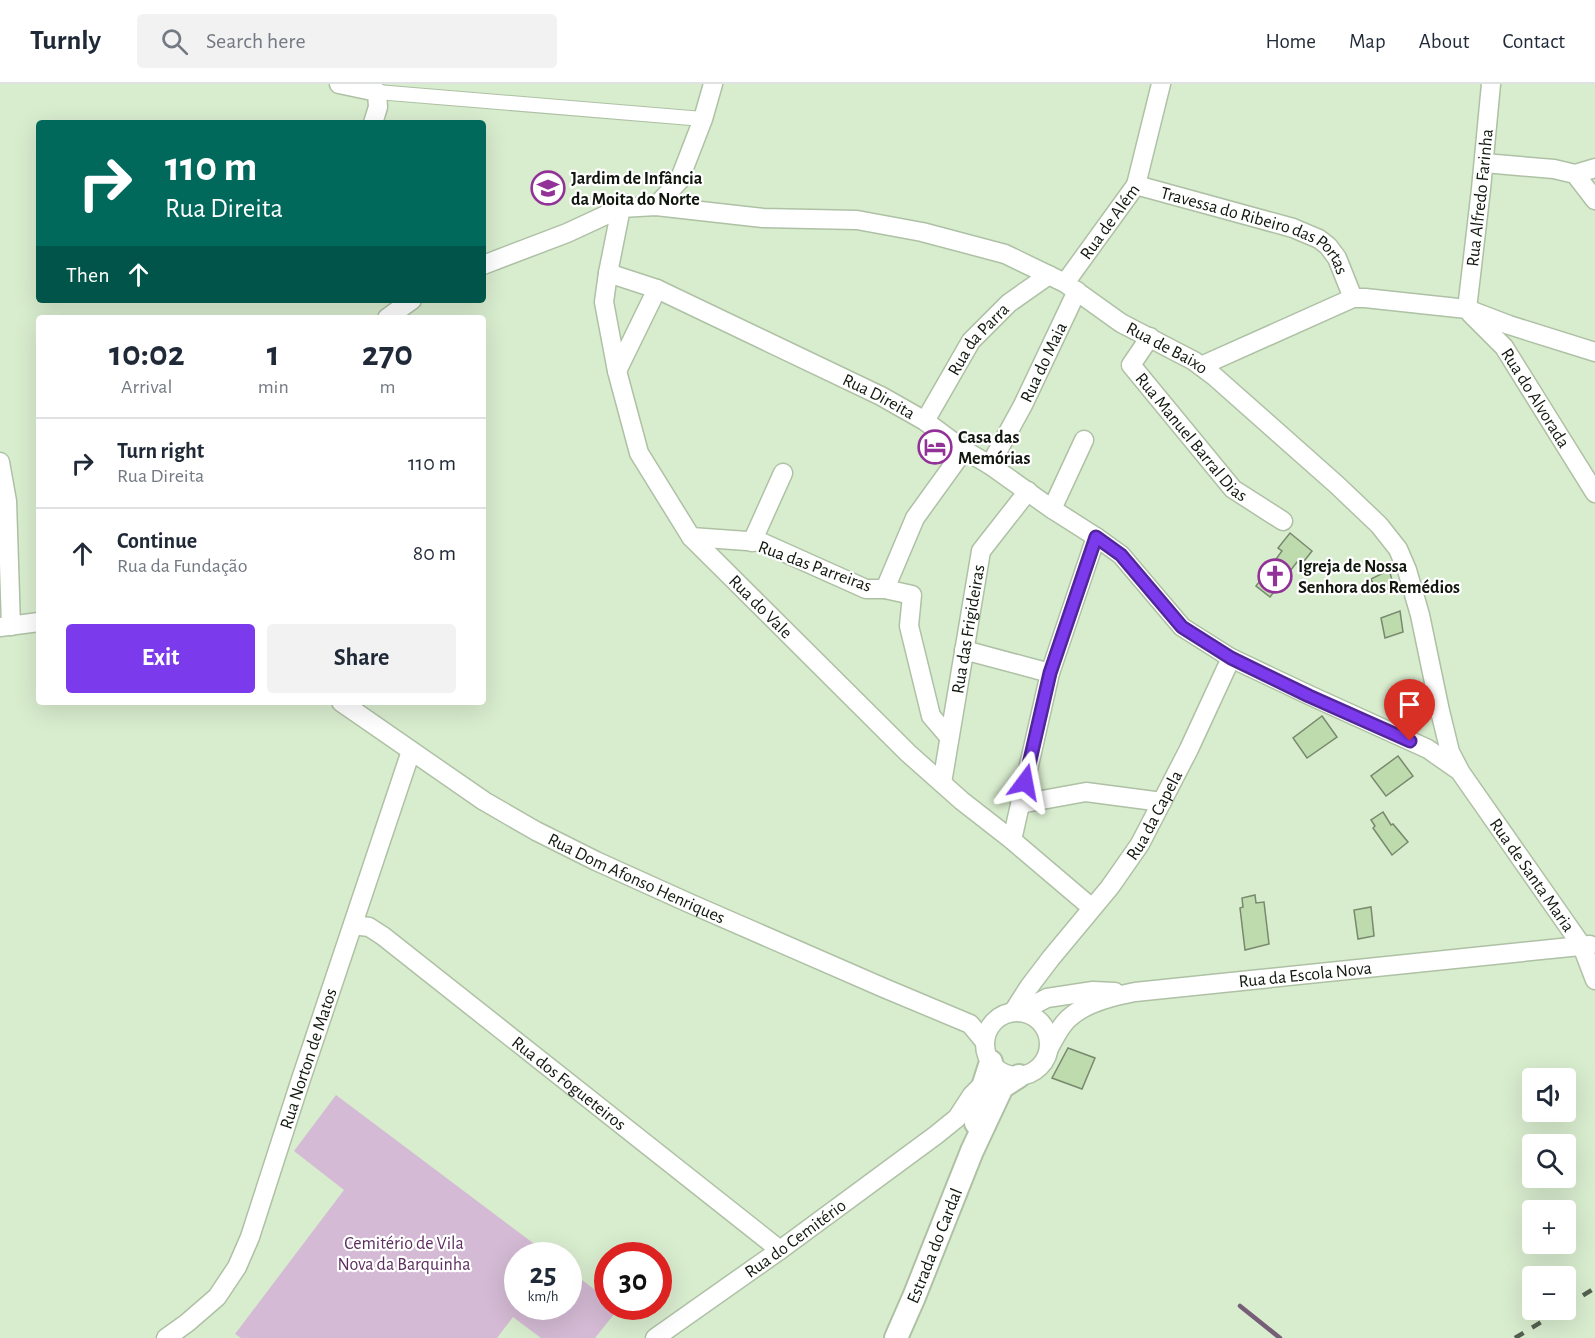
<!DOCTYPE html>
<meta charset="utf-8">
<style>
body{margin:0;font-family:"Alegreya Sans",sans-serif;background:#f2f2f3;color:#1f2937;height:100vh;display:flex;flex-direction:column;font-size:22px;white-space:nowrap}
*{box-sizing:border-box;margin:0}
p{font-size:20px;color:#747a83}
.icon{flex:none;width:33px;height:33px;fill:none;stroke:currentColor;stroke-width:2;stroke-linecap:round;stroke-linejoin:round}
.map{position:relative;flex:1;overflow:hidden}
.sheet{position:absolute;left:36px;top:231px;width:450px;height:390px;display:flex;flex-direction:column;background:#fff;border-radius:6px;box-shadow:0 6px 24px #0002}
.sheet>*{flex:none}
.top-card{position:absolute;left:36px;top:36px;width:450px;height:183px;border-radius:6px;box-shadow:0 6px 24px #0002;background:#00695c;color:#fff;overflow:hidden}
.controls{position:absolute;left:1522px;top:984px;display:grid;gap:12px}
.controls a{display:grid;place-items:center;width:54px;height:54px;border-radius:6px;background:#fff;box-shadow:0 6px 24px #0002;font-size:30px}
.speed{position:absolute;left:504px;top:1158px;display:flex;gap:12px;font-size:30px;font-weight:700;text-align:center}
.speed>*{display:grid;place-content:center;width:78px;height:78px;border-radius:50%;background:#fff;box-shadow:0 6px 24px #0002;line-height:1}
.speed small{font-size:15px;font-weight:400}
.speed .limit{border:9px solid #d22;background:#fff;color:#111}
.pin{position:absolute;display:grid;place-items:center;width:51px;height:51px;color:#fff;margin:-62px -26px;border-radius:50% 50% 50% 0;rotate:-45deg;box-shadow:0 0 6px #0007}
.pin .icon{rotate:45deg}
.me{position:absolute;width:66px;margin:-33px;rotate:13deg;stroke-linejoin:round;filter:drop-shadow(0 0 4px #0008)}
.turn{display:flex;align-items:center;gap:21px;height:126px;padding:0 30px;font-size:27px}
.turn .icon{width:78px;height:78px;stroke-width:2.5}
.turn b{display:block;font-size:42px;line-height:51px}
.then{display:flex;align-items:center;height:57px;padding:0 30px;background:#0003;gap:12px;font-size:22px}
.eta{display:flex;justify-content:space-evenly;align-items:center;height:102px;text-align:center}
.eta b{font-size:36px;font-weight:700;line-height:42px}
.primary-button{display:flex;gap:12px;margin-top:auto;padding:12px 30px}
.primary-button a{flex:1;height:69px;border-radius:6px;background:#7c3aed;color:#fff;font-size:24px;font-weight:700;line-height:69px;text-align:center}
.primary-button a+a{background:#f2f2f3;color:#1f2937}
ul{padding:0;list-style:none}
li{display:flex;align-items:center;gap:18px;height:90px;padding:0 30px;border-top:2px solid #e0e1e3}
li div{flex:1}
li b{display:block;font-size:22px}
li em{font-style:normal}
header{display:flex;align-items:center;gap:36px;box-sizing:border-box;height:84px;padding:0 30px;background:#fff;border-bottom:2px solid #e0e1e3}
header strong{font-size:28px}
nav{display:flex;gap:33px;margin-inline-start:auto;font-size:21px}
.search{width:420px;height:54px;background:#f2f2f3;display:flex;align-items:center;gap:15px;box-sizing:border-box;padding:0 21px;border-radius:6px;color:#747a83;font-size:22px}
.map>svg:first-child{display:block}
.green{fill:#d4bad4}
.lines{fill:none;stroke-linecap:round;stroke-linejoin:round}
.stream{stroke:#765f76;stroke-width:4.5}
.building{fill:#bddbad;stroke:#78896e;stroke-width:1.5}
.pedestrian-casing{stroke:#aec1a5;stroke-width:16}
.minor-casing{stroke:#aec1a5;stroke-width:21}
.tertiary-casing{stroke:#aec1a5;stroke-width:26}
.pedestrian{stroke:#fff;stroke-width:14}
.minor{stroke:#fff;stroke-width:18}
.tertiary{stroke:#fff;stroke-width:22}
.rail{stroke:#54604f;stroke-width:4.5;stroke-dasharray:10 10;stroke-linecap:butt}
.route-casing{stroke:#51269a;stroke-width:15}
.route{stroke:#7c3aed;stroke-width:10}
.labels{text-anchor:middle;stroke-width:4.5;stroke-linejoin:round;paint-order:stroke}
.poi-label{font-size:18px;font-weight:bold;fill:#11180e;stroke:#fff;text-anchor:start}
.street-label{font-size:18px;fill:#11180e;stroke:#fff}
.park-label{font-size:18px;fill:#5c2d5f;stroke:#fff}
</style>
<header>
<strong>Turnly</strong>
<div class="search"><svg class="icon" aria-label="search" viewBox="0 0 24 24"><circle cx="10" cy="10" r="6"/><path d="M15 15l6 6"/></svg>Search here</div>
<nav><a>Home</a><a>Map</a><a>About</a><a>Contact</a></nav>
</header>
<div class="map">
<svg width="1595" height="1254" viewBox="0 0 1595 1254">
<rect width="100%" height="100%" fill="#d8ecce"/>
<polygon class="green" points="336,1011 549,1171 518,1172 518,1222 568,1222 569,1186 607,1215 608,1222 617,1223 619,1224 595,1254 541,1254 513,1233 497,1254 241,1254 235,1250 344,1106 294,1067"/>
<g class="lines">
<polyline class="stream" points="1240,1222 1280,1254"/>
</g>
<g class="building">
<polygon points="1290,449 1312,467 1301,481 1297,478 1270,513 1256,502 1282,467 1278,464"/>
<polygon points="1389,486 1394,502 1378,510 1371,495"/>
<polygon points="1400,527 1403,548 1385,554 1381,534"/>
<polygon points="1322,632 1337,653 1307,674 1293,654"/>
<polygon points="1398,672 1413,692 1386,712 1371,692"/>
<polygon points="1383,728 1391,741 1393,740 1408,758 1392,771 1373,744 1375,742 1371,736"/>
<polygon points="1255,811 1256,819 1264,818 1269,860 1245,866 1240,824 1243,823 1242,814"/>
<polygon points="1371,823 1374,852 1358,855 1354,826"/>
<polygon points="1068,964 1095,974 1082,1005 1052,994"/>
</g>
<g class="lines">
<g class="pedestrian-casing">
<polyline id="pedestrian" points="377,8 703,35"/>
</g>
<g class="minor-casing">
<g id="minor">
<polyline points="339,0 377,8 378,23 373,39"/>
<polyline points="1484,79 1554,85 1575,90 1595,116"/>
<polyline points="1575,90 1595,84"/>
<path id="s1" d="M 1136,101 L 1293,144 L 1319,155 L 1328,162 L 1337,174 L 1353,214"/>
<polyline points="656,122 679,97 703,35 713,0"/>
<path id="s2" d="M 621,124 L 608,189 L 604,218 L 617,287 L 639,369 L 691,453 L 908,669 L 962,717 L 1012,756 L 1092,824"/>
<path id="s3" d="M 483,181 L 567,149 L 621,124 L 656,122 L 763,134 L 857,136 L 922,148 L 1005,170 L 1065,199 L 1121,239 L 1194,277 L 1214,292 L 1337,401 L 1379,441 L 1398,465 L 1407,486 L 1420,531 L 1440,627 L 1450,668 L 1461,689 L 1582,862 L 1595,896"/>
<path id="s4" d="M 608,189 L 657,205 L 881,312 L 925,337 L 964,366 L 990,381 L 1052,425 L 1096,453 L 1121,471 L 1182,543 L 1231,574 L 1309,611 L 1428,665 L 1458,686"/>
<path id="s5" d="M 1065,199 L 1136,101 L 1161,0"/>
<path id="s6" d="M 1467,225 L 1481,105 L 1491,0"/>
<path id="s7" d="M 1470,229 L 1504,263 L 1595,409"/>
<polyline points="387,234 412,216"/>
<path id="s8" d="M 1150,253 L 1131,281 L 1233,405 L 1283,437"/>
<polyline points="1201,282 1353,214 1365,214 1467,225 1509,241 1595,268"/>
<polyline points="617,287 657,205"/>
<path id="s9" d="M 925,337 L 971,257 L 1009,219 L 1049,191"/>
<polyline points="0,378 7,417 11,542"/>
<path id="s10" d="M 990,381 L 1023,321 L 1077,207"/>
<polyline points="1052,425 1084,356"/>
<polyline points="691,453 761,458 866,505 885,505 915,434 964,366"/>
<polyline points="752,458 783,389"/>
<polyline points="885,505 912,511 909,542 931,632 949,653"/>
<polyline points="0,543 39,538"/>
<polyline points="964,566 1050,589"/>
<path id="s11" d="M 341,618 L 484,717 L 536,747 L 596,777 L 689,819 L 884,904 L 970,940 L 985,958"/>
<path id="s12" d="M 942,699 L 981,467 L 1028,407"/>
<polyline points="1020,720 1086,708 1162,718"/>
<polyline points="1012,756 1050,589 1096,453"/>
<path id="s13" d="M 353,841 L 369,843 L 383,852 L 780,1166"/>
<path id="s14" d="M 1013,928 L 1029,903 L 1051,874 L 1110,803 L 1140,760 L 1189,665 L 1231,574"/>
<polyline points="1020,928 1047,914 1093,907 1115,908"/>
<circle cx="1017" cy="960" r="32"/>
<path id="s15" d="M 1049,964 C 1056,952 1062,938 1074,930 C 1091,917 1115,912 1135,908 L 1590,861"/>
<path id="s16" d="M 166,1254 L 187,1239 L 217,1213 L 237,1183 L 250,1153 L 300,998 L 411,667"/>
<path id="s17" d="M 655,1254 L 780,1166 L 936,1051 L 957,1034 L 972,1011 L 984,999"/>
</g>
</g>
<g class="tertiary-casing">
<g id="tertiary">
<polyline points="976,1039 982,1006 991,978"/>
<path id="s18" d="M 896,1254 L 914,1213 L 972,1067 L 1002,1003 L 1019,992"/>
</g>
</g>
<use href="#pedestrian" class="pedestrian"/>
<use href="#minor" class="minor"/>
<use href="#tertiary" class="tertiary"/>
<g class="rail">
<polyline points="1566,1222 1595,1204"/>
<polyline points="1515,1254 1561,1226"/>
</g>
</g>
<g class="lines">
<g class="route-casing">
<polyline id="route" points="1025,698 1050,589 1096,453 1121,471 1182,543 1231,574 1309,612 1410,657"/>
</g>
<use href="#route" class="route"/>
</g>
<defs>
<g id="school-ring" transform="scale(1.725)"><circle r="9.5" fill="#fff" stroke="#923198" stroke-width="1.5"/><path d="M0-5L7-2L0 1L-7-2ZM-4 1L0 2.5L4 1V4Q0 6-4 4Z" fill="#923198"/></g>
<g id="hotel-ring" transform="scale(1.725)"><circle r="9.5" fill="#fff" stroke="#923198" stroke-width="1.5"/><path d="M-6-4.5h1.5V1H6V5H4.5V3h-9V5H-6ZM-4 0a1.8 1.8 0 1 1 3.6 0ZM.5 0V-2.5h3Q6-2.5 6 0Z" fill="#923198"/></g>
<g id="church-ring" transform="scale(1.725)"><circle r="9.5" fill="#fff" stroke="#923198" stroke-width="1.5"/><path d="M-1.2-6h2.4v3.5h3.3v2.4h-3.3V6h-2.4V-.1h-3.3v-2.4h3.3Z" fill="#923198"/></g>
</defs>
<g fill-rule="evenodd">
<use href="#school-ring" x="548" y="104"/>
<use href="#hotel-ring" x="935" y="363"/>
<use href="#church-ring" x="1275" y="492"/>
</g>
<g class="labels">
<g class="poi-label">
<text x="571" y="100">Jardim de Infância<tspan x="571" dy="21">da Moita do Norte</tspan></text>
<text x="958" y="359">Casa das<tspan x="958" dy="21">Memórias</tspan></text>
<text x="1298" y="488">Igreja de Nossa<tspan x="1298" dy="21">Senhora dos Remédios</tspan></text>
</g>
<g class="street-label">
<text dy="6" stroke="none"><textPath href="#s6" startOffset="112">Rua Alfredo Farinha</textPath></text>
<text dy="6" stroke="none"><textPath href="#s5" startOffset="76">Rua de Além</textPath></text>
<text dy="6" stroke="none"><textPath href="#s1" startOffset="130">Travessa do Ribeiro das Portas</textPath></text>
<text dy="6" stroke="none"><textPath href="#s9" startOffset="98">Rua da Parra</textPath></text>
<text dy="6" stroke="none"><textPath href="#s3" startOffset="726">Rua de Baixo</textPath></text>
<text dy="6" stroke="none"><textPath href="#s10" startOffset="116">Rua do Maia</textPath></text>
<text dy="6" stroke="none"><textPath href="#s4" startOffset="298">Rua Direita</textPath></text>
<text dy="6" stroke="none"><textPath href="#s7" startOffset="108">Rua do Alvorada</textPath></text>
<text dy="6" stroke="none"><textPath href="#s8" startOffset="128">Rua Manuel Barral Dias</textPath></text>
<text transform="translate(815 482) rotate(20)" y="6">Rua das Parreiras</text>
<text dy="6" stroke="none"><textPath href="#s2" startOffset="448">Rua do Vale</textPath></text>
<text dy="6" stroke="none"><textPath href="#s12" startOffset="156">Rua das Frigideiras</textPath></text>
<text dy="6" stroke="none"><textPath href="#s14" startOffset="243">Rua da Capela</textPath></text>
<text dy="6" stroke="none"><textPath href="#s3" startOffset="1392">Rua de Santa Maria</textPath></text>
<text dy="6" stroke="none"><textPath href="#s11" startOffset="345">Rua Dom Afonso Henriques</textPath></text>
<text dy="6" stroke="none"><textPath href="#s15" startOffset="279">Rua da Escola Nova</textPath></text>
<text dy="6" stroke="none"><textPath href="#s16" startOffset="322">Rua Norton de Matos</textPath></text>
<text dy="6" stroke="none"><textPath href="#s13" startOffset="270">Rua dos Fogueteiros</textPath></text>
<text dy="6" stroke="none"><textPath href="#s17" startOffset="172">Rua do Cemitério</textPath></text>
<text dy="6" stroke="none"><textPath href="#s18" startOffset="100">Estrada do Cardal</textPath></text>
</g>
<g class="park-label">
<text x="404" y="1165">Cemitério de Vila<tspan x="404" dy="21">Nova da Barquinha</tspan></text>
</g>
</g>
</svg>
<div class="controls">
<a><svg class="icon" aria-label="sound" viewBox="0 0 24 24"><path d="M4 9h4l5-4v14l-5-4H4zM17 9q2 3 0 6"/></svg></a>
<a><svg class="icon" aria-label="search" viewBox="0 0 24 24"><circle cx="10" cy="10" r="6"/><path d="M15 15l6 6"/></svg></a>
<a>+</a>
<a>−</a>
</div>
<div class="speed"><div>25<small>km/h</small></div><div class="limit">30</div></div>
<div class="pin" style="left:1410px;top:657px;background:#d93025"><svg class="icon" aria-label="arrive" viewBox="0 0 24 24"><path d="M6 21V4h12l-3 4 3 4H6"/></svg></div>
<svg class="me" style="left:1025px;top:698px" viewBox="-20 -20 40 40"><path d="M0-17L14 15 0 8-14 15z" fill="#7c3aed" stroke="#fff" stroke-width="4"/></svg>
<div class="top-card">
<div class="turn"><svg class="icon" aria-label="right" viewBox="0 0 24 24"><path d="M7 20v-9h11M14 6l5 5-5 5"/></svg><div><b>110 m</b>Rua Direita</div></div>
<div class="then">Then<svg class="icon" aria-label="ahead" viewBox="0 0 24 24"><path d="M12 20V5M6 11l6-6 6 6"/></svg></div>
</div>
<section class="sheet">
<div class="eta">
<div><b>10:02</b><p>Arrival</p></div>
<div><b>1</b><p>min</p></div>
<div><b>270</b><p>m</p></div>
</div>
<ul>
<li><svg class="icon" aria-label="right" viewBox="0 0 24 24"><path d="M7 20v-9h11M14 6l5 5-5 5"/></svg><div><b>Turn right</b><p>Rua Direita</p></div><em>110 m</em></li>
<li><svg class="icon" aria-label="ahead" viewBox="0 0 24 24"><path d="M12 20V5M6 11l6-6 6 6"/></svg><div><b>Continue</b><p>Rua da Fundação</p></div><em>80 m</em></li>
</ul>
<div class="primary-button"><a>Exit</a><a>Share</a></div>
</section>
</div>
